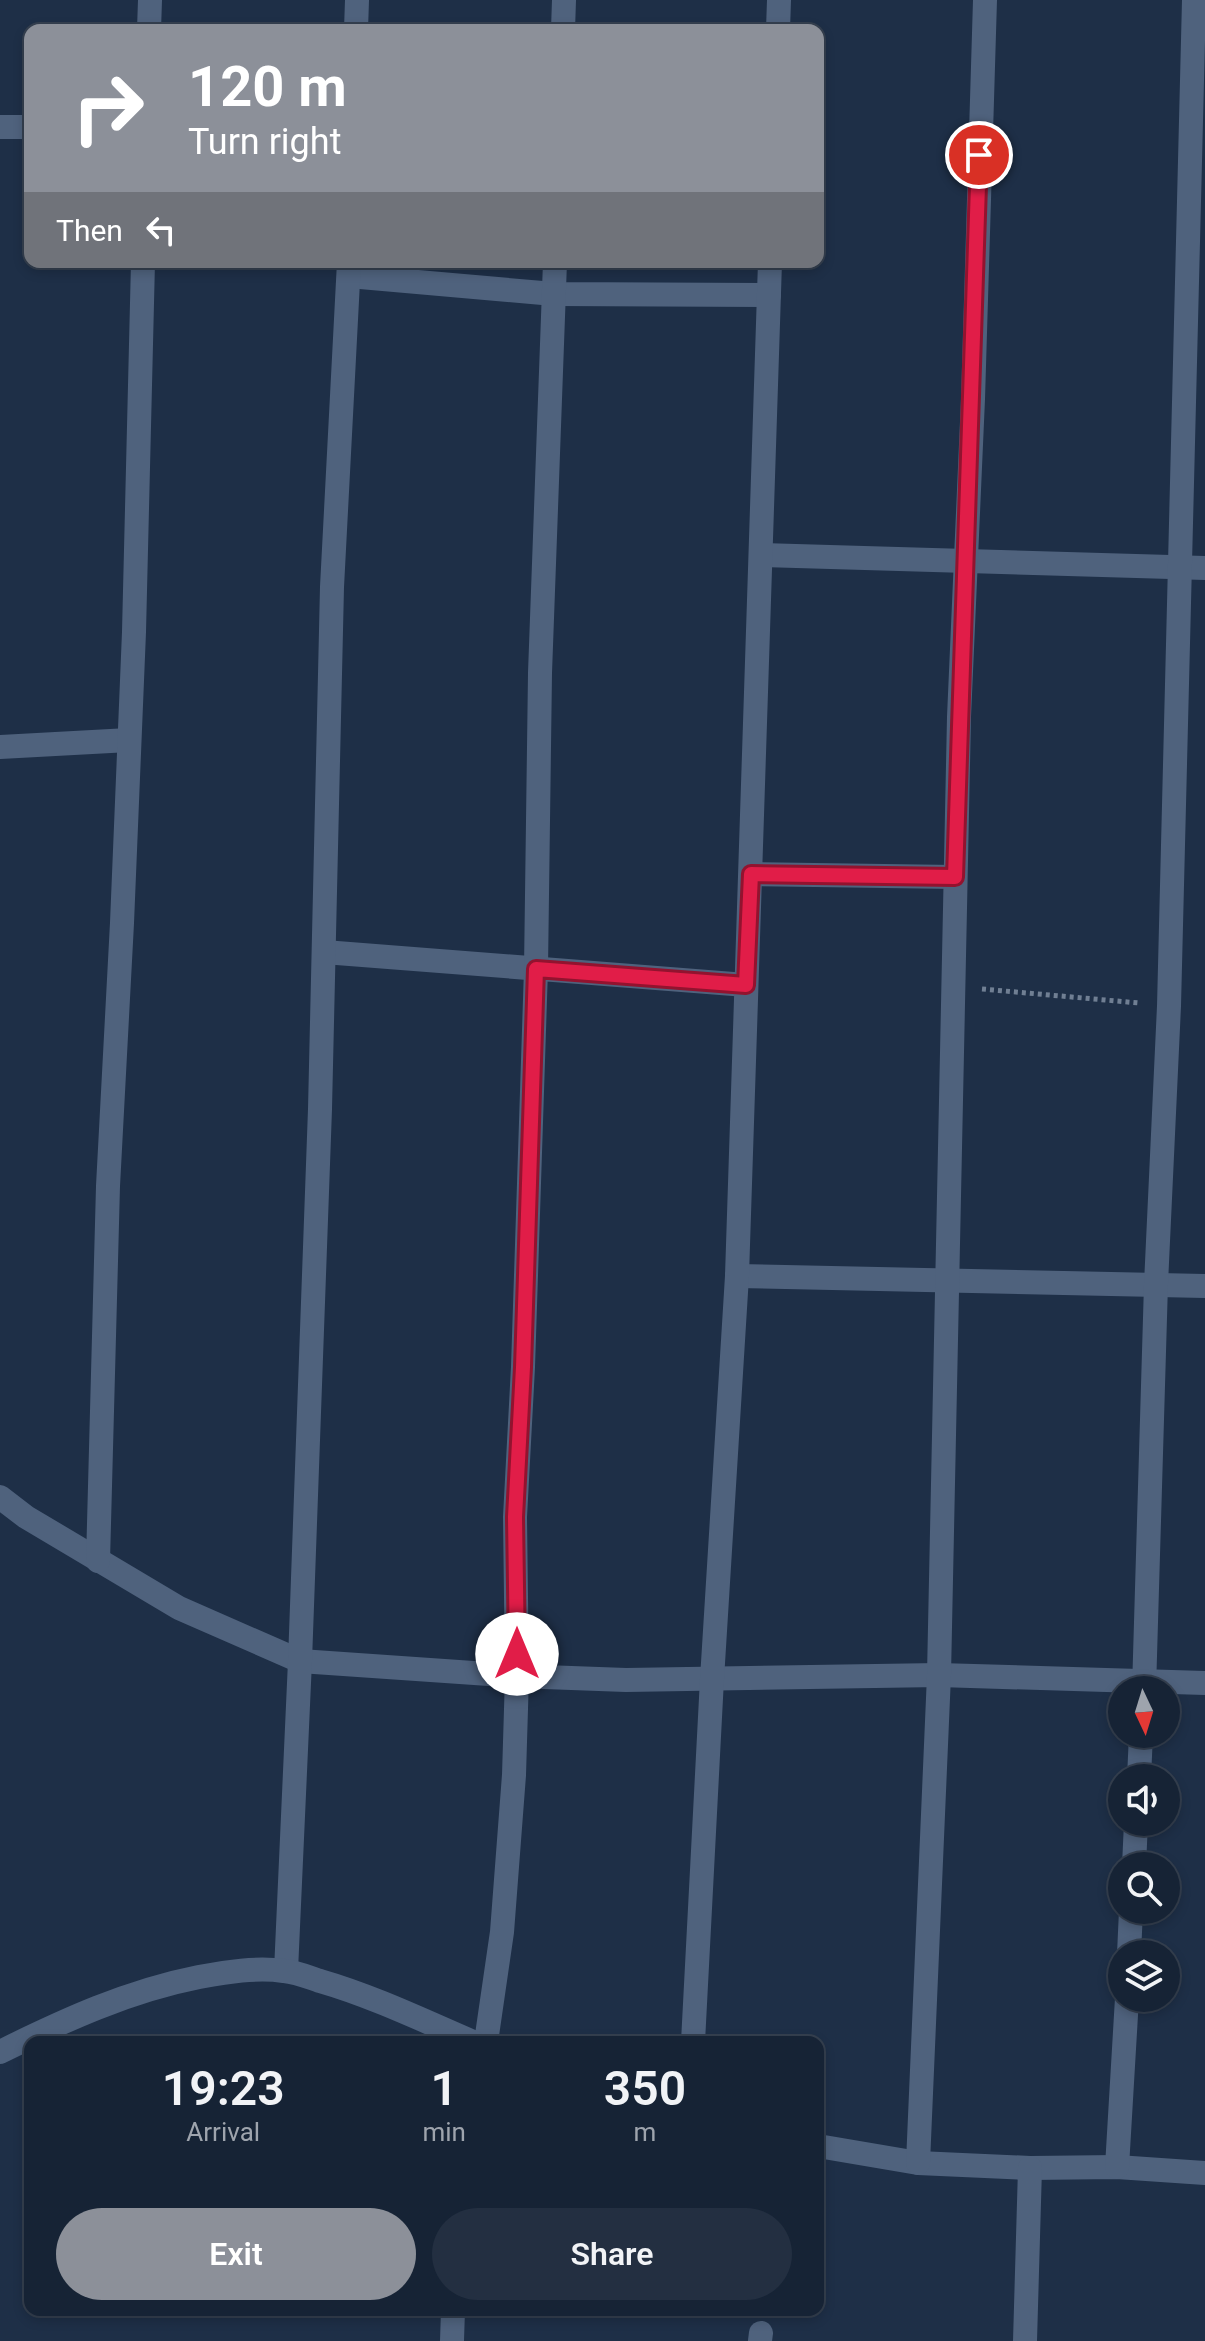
<!DOCTYPE html>
<style>
body{margin:0;font-family:Roboto,sans-serif;background:#232f41;color:#f1f3f6;height:100vh;display:flex;flex-direction:column;font-size:30px;white-space:nowrap}
*{box-sizing:border-box;margin:0}
p{font-size:26px;color:#9ea4ad}
.icon{flex:none;width:44px;height:44px;fill:none;stroke:currentColor;stroke-width:2;stroke-linecap:round;stroke-linejoin:round}
.map{position:relative;flex:1;overflow:hidden}
.side{position:absolute;left:24px;top:2036px;width:800px;height:280px;display:flex;flex-direction:column;background:#162335;border-radius:16px;box-shadow:0 4px 12px #0003,0 0 0 2px #354050}
.side>*{flex:none}
.guide{position:absolute;left:24px;top:24px;width:800px;height:244px;border-radius:16px;box-shadow:0 4px 12px #0003,0 0 0 2px #354050;background:#8c9099;color:#fff;overflow:hidden}
.needle{width:52px;rotate:176deg}
.buttons{position:absolute;left:1108px;top:1676px;display:grid;gap:16px}
.buttons a{display:grid;place-items:center;width:72px;height:72px;border-radius:50%;background:#162335;box-shadow:0 4px 12px #0003,0 0 0 2px #354050;font-size:40px}
.pin{position:absolute;display:grid;place-items:center;width:68px;height:68px;color:#fff;margin:-34px;border:4px solid #fff;border-radius:50%;box-shadow:0 2px 8px #0007}
.me{position:absolute;width:88px;margin:-44px;rotate:0deg;stroke-linejoin:round;filter:drop-shadow(0 0 6px #0008)}
.turn{display:flex;align-items:center;gap:28px;height:168px;padding:0 32px;font-size:36px}
.turn .icon{width:104px;height:104px;stroke-width:2.5}
.turn b{display:block;font-size:56px;line-height:68px}
.then{display:flex;align-items:center;height:76px;padding:0 32px;background:#0003;gap:16px;font-size:30px}
.eta{display:flex;justify-content:space-evenly;align-items:center;height:136px;text-align:center}
.eta b{font-size:48px;font-weight:600;line-height:56px}
.cta{display:flex;gap:16px;margin-top:auto;padding:16px 32px}
.cta a{flex:1;height:92px;border-radius:48px;background:#8c9099;color:#fff;font-size:32px;font-weight:600;line-height:92px;text-align:center}
.cta a+a{background:#232f41;color:#f1f3f6}
.map>svg:first-child{display:block}
.lines{fill:none;stroke-linecap:round;stroke-linejoin:round}
.path{stroke:#707f93;stroke-width:5;stroke-dasharray:4 4;stroke-linecap:butt}
.minor{stroke:#4f627d;stroke-width:24}
.route-casing{stroke:#92132f;stroke-width:20}
.route{stroke:#e11d48;stroke-width:14}
</style>
<div class="map">
<svg width="1205" height="2341" viewBox="0 0 1205 2341">
<rect width="100%" height="100%" fill="#1e2f47"/>
<g class="lines">
<polyline class="path" points="982,989 1139,1003"/>
<g class="minor">
<polyline points="149,30 150,0"/>
<polyline points="356,30 357,0"/>
<polyline points="563,30 564,0"/>
<polyline points="778,30 779,0"/>
<polyline points="0,127 30,127"/>
<polyline points="349,276 554,294 769,295"/>
<polyline points="761,555 1205,568"/>
<polyline points="0,747 129,740"/>
<polyline points="751,874 955,877"/>
<polyline points="324,952 746,985"/>
<polyline points="737,1276 1205,1286"/>
<polyline points="0,1497 26,1517 179,1608 300,1661 517,1676 626,1680 939,1675 1205,1683"/>
<polyline points="98,1561 108,1186 122,923 134,632 143,262"/>
<polyline points="1144,1690 1156,1284 1169,1006 1194,0"/>
<polyline points="1139,1778 1141,1734"/>
<polyline points="1134,1866 1136,1822"/>
<polyline points="1129,1954 1131,1910"/>
<polyline points="286,1971 300,1661 320,1109 332,587 349,262"/>
<polyline points="486,2042 502,1932 514,1775 517,1676 515,1517 523,1367 536,969 540,673 555,262"/>
<polyline points="693,2042 712,1679 737,1276 770,262"/>
<path d="M 0,2052 C 65,2020 128,1991 199,1977 C 227,1972 256,1967 284,1971 C 296,1972 308,1977 320,1981 C 372,1996 422,2020 473,2042"/>
<polyline points="818,2146 918,2163 1030,2168 1117,2167 1205,2173"/>
<polyline points="918,2163 939,1675 959,717 973,399 985,0"/>
<polyline points="1117,2167 1127,1998"/>
<polyline points="452,2341 453,2310"/>
<polyline points="760,2341 761,2333"/>
<polyline points="1025,2341 1030,2168"/>
</g>
</g>
<g class="lines">
<g class="route-casing">
<polyline id="route" points="517,1654 515,1517 523,1367 536,969 746,985 751,874 955,877 979,155"/>
</g>
<use href="#route" class="route"/>
</g>
</svg>
<div class="buttons">
<a><svg class="needle" viewBox="-14 -14 28 28"><path d="M0-13l5 13h-10z" fill="#e53935"/><path d="M0 13l5-13h-10z" fill="#9ea4ad"/></svg></a>
<a><svg class="icon" aria-label="sound" viewBox="0 0 24 24"><path d="M4 9h4l5-4v14l-5-4H4zM17 9q2 3 0 6"/></svg></a>
<a><svg class="icon" aria-label="search" viewBox="0 0 24 24"><circle cx="10" cy="10" r="6"/><path d="M15 15l6 6"/></svg></a>
<a><svg class="icon" aria-label="layers" viewBox="0 0 24 24"><path d="M12 4l9 5-9 5-9-5zM3 14l9 5 9-5"/></svg></a>
</div>
<div class="pin" style="left:979px;top:155px;background:#d93025"><svg class="icon" aria-label="arrive" viewBox="0 0 24 24"><path d="M6 21V4h12l-3 4 3 4H6"/></svg></div>
<svg class="me" style="left:517px;top:1654px" viewBox="-20 -20 40 40"><circle r="19" fill="#fff"/><path d="M0-13L10 11 0 6-10 11z" fill="#e11d48"/></svg>
<div class="guide">
<div class="turn"><svg class="icon" aria-label="right" viewBox="0 0 24 24"><path d="M7 20v-9h11M14 6l5 5-5 5"/></svg><div><b>120 m</b>Turn right</div></div>
<div class="then">Then<svg class="icon" aria-label="left" viewBox="0 0 24 24"><path d="M17 20v-9H6M10 6l-5 5 5 5"/></svg></div>
</div>
<section class="side">
<div class="eta">
<div><b>19:23</b><p>Arrival</p></div>
<div><b>1</b><p>min</p></div>
<div><b>350</b><p>m</p></div>
</div>
<div class="cta"><a>Exit</a><a>Share</a></div>
</section>
</div>
